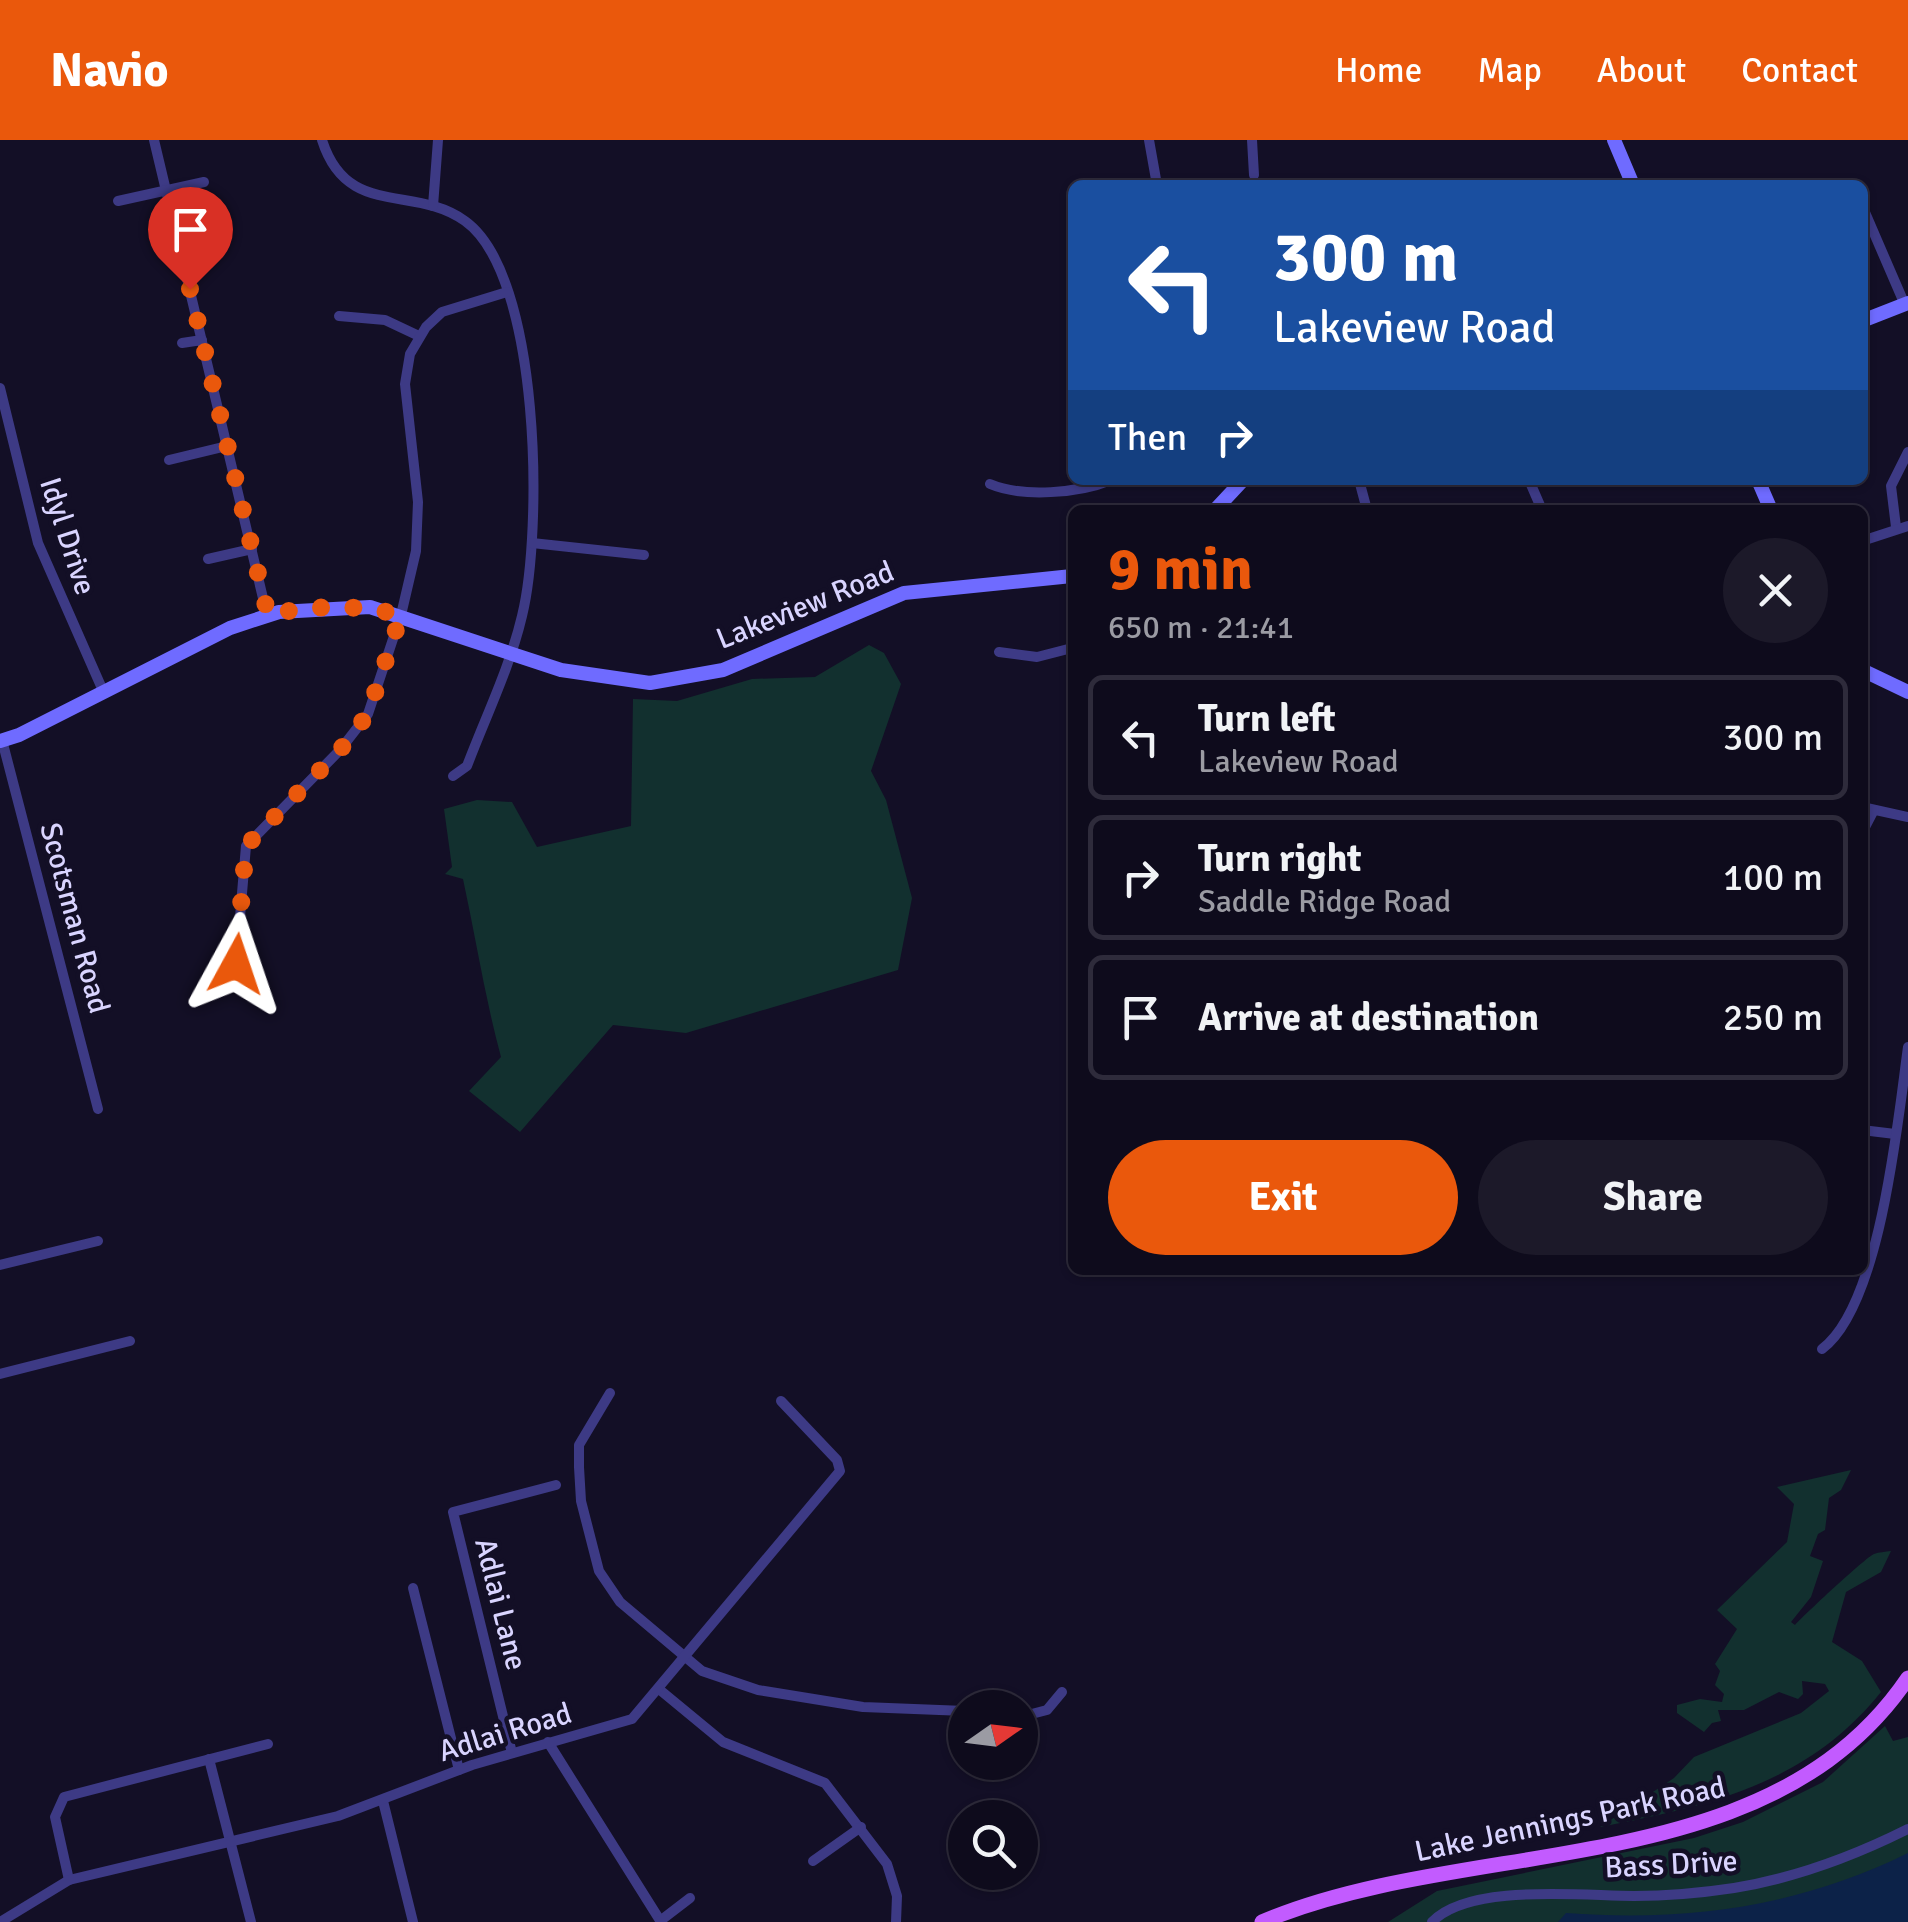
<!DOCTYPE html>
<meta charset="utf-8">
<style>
body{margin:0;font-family:Signika,sans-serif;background:#1c1929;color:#f1f3f6;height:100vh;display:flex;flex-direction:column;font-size:38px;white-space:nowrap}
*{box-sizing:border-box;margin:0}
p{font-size:32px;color:#9b9ba3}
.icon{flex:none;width:55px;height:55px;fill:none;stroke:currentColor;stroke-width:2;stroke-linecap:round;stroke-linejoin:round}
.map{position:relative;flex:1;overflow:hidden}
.panel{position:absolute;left:1068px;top:365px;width:800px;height:770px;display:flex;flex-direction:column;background:#0e0b1c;border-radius:15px;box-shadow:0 2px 8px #0004,0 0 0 2px #2e2b3b}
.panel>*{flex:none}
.top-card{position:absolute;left:1068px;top:40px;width:800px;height:305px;border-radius:15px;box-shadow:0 2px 8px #0004,0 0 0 2px #2e2b3b;background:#1a4fa0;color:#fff;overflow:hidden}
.needle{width:65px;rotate:76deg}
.buttons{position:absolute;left:948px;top:1550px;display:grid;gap:20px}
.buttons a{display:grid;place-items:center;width:90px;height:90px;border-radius:50%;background:#0e0b1c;box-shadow:0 2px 8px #0004,0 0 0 2px #2e2b3b;font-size:50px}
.pin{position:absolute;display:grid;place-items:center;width:85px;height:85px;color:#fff;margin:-102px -42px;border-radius:50% 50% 50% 0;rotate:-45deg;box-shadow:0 0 10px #0007}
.pin .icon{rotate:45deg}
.me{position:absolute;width:110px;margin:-55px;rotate:5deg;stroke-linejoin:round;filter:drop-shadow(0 0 8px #0008)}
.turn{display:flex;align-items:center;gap:35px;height:210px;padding:0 40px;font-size:45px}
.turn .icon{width:130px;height:130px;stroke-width:2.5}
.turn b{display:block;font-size:70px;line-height:85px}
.then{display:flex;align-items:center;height:95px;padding:0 40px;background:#0003;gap:20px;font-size:38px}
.round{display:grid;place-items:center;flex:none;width:105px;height:105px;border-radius:52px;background:#1c1929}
.head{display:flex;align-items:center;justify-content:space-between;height:170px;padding:0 40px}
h1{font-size:60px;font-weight:700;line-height:75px;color:#ea580c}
.button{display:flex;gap:20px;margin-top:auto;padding:20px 40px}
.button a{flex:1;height:115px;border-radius:60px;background:#ea580c;color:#fff;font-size:40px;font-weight:700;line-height:115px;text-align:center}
.button a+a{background:#1c1929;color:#f1f3f6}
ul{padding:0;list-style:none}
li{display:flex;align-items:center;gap:30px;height:125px;margin:0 20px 15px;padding:0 20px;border:5px solid #2e2b3b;border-radius:15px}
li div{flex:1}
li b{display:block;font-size:38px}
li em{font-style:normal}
header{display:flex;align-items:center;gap:60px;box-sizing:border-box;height:140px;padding:0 50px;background:#ea580c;color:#fff}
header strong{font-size:48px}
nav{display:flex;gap:55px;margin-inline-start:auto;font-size:35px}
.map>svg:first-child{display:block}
.green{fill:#12302f}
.water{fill:#0c2248}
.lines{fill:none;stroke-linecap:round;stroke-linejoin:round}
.street{stroke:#3d3a85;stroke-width:10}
.secondary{stroke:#6f6bff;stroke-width:14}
.primary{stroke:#c25bff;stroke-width:15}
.route{stroke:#ea580c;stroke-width:18;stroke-dasharray:0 32.4}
.labels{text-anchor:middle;stroke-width:9;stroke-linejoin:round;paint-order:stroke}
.street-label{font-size:30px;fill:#d9d4ff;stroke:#130f26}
</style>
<header>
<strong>Navio</strong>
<nav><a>Home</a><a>Map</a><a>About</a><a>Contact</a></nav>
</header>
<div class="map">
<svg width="1908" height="1782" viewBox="0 0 1908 1782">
<rect width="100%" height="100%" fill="#130f26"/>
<g class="green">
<path d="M 869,505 L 884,513 L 901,544 L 871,631 L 886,660 L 912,758 L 898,830 L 686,893 L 613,885 L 520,992 L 469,951 L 501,917 C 485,858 476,799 463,739 L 445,734 L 452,727 L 444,669 L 477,660 L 512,662 L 537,707 L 631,686 L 633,559 L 677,561 L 752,539 L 815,537 Z"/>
<path d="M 1851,1330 L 1841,1350 L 1829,1358 L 1825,1390 L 1818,1394 L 1810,1416 L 1823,1421 L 1811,1457 L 1791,1482 L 1795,1485 C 1803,1476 1866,1417 1874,1414 C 1879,1412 1885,1412 1891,1411 L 1881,1432 L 1846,1452 L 1832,1502 L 1862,1521 L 1881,1552 C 1807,1644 1709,1666 1600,1687 L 1674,1638 L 1694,1617 L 1801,1573 L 1829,1551 L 1825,1544 L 1802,1541 L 1803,1554 L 1798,1559 L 1779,1552 L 1744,1570 L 1718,1570 L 1721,1581 L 1712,1583 L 1704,1592 L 1677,1573 L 1677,1565 L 1700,1559 L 1722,1562 L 1724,1554 L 1715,1545 L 1720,1531 L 1715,1524 L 1737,1489 L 1717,1470 L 1787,1402 L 1794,1364 L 1777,1347 Z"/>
<polygon points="1885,1586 1893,1601 1908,1597 1908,1782 1388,1782 1437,1751 1694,1698 1743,1682 1823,1642"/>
</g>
<path class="water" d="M 1908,1713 L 1908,1782 L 1558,1782 L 1566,1773 C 1686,1782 1799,1767 1908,1713 Z"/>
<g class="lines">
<g class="street">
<polyline points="154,0 267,475"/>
<path d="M 322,0 C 347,79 414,44 465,81 C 541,135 543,391 522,476 C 510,527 486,576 467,626 L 453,636"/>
<polyline points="1149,0 1157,45"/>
<polyline points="1252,0 1254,35"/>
<polyline points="118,61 204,42"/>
<polyline points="433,66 438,0"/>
<polyline points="1864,70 1905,165"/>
<polyline points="339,176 385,180 419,196"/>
<polyline points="182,203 202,200"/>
<polyline points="0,248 38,403 104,553"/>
<polyline points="169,320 227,306"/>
<polyline points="1359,340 1367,370"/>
<polyline points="1529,340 1542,370"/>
<path d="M 990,344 C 1023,358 1079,353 1111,340"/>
<polyline points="1896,387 1891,346 1908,312"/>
<polyline points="1862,401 1908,386"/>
<polyline points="532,403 644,415"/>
<polyline points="208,419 252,409"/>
<polyline points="999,512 1037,517 1072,508"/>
<polyline points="2,600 98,969"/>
<polyline points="1862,667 1908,677"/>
<polyline points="1862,693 1874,670"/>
<polyline points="236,824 246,706 340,610 368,574 401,475 416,411 418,362 405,244 410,214 426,187 442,172 507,152"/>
<polyline points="1862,990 1895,994"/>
<polyline points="0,1125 98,1101"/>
<path d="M 1822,1209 C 1881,1165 1898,978 1908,907"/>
<polyline points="0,1234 130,1201"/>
<polyline points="610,1253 579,1305 579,1327 581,1361 599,1431 620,1462 702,1531 758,1550 863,1567 965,1571"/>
<polyline points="413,1448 459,1630"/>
<polyline points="660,1550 723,1602 825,1643 887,1724 897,1756 896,1782"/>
<polyline points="1020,1577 1047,1570 1062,1552"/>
<polyline points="548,1602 661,1782"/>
<polyline points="512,1613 453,1372 556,1345"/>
<polyline points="209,1619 251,1782"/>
<polyline points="383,1661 413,1782"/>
<polyline points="813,1721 861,1687"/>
<polyline points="69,1740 55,1677 64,1657 268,1604"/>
<polyline points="660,1781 690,1758"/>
<polyline points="0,1782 69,1740 338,1676 472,1625 632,1579 840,1331 837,1320 781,1261"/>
<path d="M 1432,1782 C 1469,1743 1582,1756 1634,1756 C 1667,1756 1701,1753 1734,1748 C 1796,1738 1852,1717 1908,1689"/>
</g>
<g class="secondary">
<polyline points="1614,0 1633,45"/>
<polyline points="1862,181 1908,163"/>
<polyline points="1758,340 1771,370"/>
<polyline points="1215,370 1243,340"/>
<polyline points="1862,530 1908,552"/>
<polyline points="0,601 19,595 230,488 279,472 370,467 561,530 650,543 723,530 904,453 1072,436"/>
</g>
<path class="primary" d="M 1262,1782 C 1469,1694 1767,1746 1908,1538"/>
</g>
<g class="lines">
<path class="route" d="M 190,149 L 268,475 C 313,465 356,464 401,475 L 368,574 L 340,610 L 246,706 L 236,824"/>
</g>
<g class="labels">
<g class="street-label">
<text transform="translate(68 396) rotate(72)" y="10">Idyl Drive</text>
<text transform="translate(805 465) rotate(-22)" y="10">Lakeview Road</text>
<text transform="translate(75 778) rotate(75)" y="10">Scotsman Road</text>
<text transform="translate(501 1464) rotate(76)" y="10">Adlai Lane</text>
<text transform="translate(505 1592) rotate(-17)" y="10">Adlai Road</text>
<text transform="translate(1570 1679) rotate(-12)" y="10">Lake Jennings Park Road</text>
<text transform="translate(1671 1724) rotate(-3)" y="10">Bass Drive</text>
</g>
</g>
</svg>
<div class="buttons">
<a><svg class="needle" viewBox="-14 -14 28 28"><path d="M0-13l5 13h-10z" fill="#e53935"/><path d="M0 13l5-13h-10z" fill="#9b9ba3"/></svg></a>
<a><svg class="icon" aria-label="search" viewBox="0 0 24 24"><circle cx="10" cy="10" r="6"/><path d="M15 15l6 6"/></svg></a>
</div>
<div class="pin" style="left:190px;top:149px;background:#d93025"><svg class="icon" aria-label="arrive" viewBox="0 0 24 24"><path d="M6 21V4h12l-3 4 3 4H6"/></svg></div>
<svg class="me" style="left:236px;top:824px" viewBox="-20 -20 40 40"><path d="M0-17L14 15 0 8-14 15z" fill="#ea580c" stroke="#fff" stroke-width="4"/></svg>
<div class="top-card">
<div class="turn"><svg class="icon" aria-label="left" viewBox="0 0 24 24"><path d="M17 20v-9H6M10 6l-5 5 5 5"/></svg><div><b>300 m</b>Lakeview Road</div></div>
<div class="then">Then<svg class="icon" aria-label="right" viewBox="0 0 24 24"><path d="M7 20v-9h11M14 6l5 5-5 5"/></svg></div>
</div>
<section class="panel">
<div class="head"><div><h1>9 min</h1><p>650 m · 21:41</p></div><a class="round"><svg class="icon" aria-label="close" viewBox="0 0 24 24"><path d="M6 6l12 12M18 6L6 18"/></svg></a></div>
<ul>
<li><svg class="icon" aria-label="left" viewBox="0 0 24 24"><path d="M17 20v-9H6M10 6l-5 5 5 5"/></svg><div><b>Turn left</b><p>Lakeview Road</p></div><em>300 m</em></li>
<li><svg class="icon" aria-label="right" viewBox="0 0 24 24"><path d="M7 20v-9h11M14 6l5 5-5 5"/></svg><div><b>Turn right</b><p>Saddle Ridge Road</p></div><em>100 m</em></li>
<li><svg class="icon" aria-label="arrive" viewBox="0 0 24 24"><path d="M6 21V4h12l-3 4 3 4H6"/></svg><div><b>Arrive at destination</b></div><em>250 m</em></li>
</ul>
<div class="button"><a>Exit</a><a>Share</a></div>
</section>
</div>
